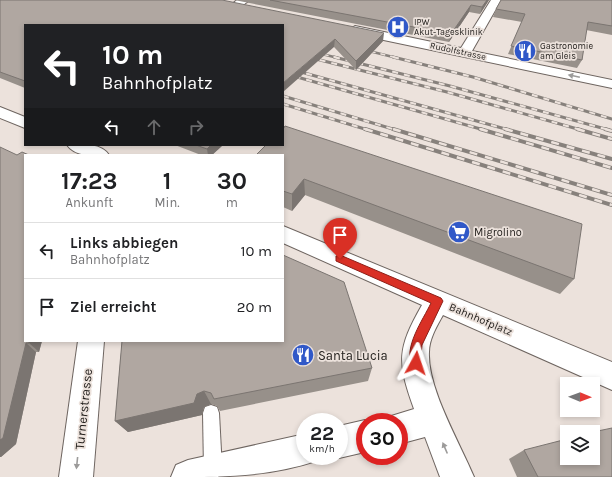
<!DOCTYPE html>
<html lang="de">
<style>
body{margin:0;font-family:Karla,sans-serif;background:#f2f2f2;color:#202124;height:100vh;display:flex;flex-direction:column;font-size:15px;white-space:nowrap}
*{box-sizing:border-box;margin:0}
p{font-size:13px;color:#757577}
.icon{flex:none;width:22px;height:22px;fill:none;stroke:currentColor;stroke-width:2;stroke-linecap:round;stroke-linejoin:round}
.map{position:relative;flex:1;overflow:hidden}
.panel{position:absolute;left:24px;top:154px;width:260px;height:188px;display:flex;flex-direction:column;background:#fff;border-radius:0px;box-shadow:0 2px 6px #0003}
.panel>*{flex:none}
.top-card{position:absolute;left:24px;top:24px;width:260px;height:122px;border-radius:0px;box-shadow:0 2px 6px #0003;background:#202124;color:#fff;overflow:hidden}
.needle{width:26px;rotate:91deg}
.controls{position:absolute;left:560px;top:377px;display:grid;gap:8px}
.controls a{display:grid;place-items:center;width:40px;height:40px;border-radius:0px;background:#fff;box-shadow:0 2px 6px #0003;font-size:20px}
.speed{position:absolute;left:296px;top:413px;display:flex;gap:8px;font-size:20px;font-weight:700;text-align:center}
.speed>*{display:grid;place-content:center;width:52px;height:52px;border-radius:50%;background:#fff;box-shadow:0 2px 6px #0003;line-height:1}
.speed small{font-size:10px;font-weight:400}
.speed .limit{border:6px solid #d22;background:#fff;color:#111}
.pin{position:absolute;display:grid;place-items:center;width:34px;height:34px;color:#fff;margin:-41px -17px;border-radius:50% 50% 50% 0;rotate:-45deg;box-shadow:0 0 4px #0007}
.pin .icon{rotate:45deg}
.me{position:absolute;width:44px;margin:-22px;rotate:5deg;stroke-linejoin:round;filter:drop-shadow(0 0 3px #0008)}
.turn{display:flex;align-items:center;gap:14px;height:84px;padding:0 12px;font-size:18px}
.turn .icon{width:52px;height:52px;stroke-width:2.5}
.turn b{display:block;font-size:28px;line-height:34px}
.lanes{display:flex;align-items:center;height:38px;padding:0 12px;background:#0003;justify-content:center;gap:20px;direction:ltr}
.lanes .off{opacity:.35}
.eta{display:flex;justify-content:space-evenly;align-items:center;height:68px;text-align:center}
.eta b{font-size:24px;font-weight:700;line-height:28px}
ul{padding:0;list-style:none}
li{display:flex;align-items:center;gap:12px;height:56px;padding:0 12px;border-top:1px solid #e0e0e0}
li div{flex:1}
li b{display:block;font-size:15px}
li em{font-style:normal}
.map>svg:first-child{display:block}
.lines{fill:none;stroke-linecap:round;stroke-linejoin:round}
.lane-casing{stroke:#6e6560;stroke-width:2}
.street-casing{stroke:#6e6560;stroke-width:2}
.lane{fill:#fff;fill-rule:evenodd}
.street{fill:#fff;fill-rule:evenodd}
.rail-far2-casing{stroke:#87817c;stroke-width:2.5}
.rail-far1-casing{stroke:#87817c;stroke-width:3}
.rail-casing{stroke:#87817c;stroke-width:4}
.rail-far2{stroke:#ece2dc;stroke-width:1.5;stroke-dasharray:5;stroke-linecap:butt}
.rail-far1{stroke:#ece2dc;stroke-width:2;stroke-dasharray:6;stroke-linecap:butt}
.rail{stroke:#ece2dc;stroke-width:2.5;stroke-dasharray:8;stroke-linecap:butt}
.wall{fill:#97908a}
.shaded-wall{fill:#7b7571}
.building{fill:#b0a7a1;stroke:#7b7571}
.oneway{fill:#9c9b9a}
.route{fill:#d93025;stroke:#8d1f18}
.labels{text-anchor:middle;stroke-width:3.5;stroke-linejoin:round;paint-order:stroke}
.far-poi-label{font-size:9px;fill:#24211e;stroke:#ece2dc;text-anchor:start}
.far-street-label{font-size:9px;fill:#24211e;stroke:#ece2dc}
.poi-label{font-size:11px;fill:#24211e;stroke:#ece2dc;text-anchor:start}
.street-label{font-size:11px;fill:#24211e;stroke:#ece2dc}
.near-poi-label{font-size:13px;fill:#24211e;stroke:#ece2dc;text-anchor:start}
.near-street-label{font-size:13px;fill:#24211e;stroke:#ece2dc}
</style>
<div class="map">
<svg width="612" height="477" viewBox="0 0 612 477">
<rect width="100%" height="100%" fill="#ece2dc"/>
<g class="lines">
<g class="lane-casing">
<polygon id="lane" points="211,405 217,407 219,413 222,470 218,477 207,476 204,470 203,413 205,407"/>
</g>
<g class="street-casing">
<g id="street">
<polygon points="237,0 250,0 240,7 232,7 231,5"/>
<polygon points="491,0 501,0 472,51 612,80 612,88 355,34 349,30 355,26 461,48"/>
<polygon points="0,107 25,117 25,128 0,118"/>
<path d="M 67,145 C 81,145 101,142 109,155 C 96,155 76,158 67,145 Z"/>
<path d="M 283,226 L 612,362 L 612,390 L 443,315 C 437,326 429,339 429,352 C 427,388 460,443 474,477 L 440,477 L 425,437 L 399,444 L 399,422 L 386,422 L 388,417 L 414,409 C 397,362 397,349 422,305 L 283,243 Z"/>
<polygon points="78,341 104,341 93,477 59,477"/>
<polygon points="365,420 369,422 365,422 365,452 339,458 335,456 339,456 339,426"/>
<path d="M 305,434 L 305,456 L 319,456 L 316,461 C 268,477 222,477 171,477 L 176,465 L 188,460 Z"/>
</g>
</g>
<use href="#lane" class="lane"/>
<use href="#street" class="street"/>
<g class="rail-far2-casing">
<g id="rail-far2">
<polyline points="361,49 397,58"/>
<polyline points="314,52 338,58"/>
<polyline points="308,57 312,58"/>
</g>
</g>
<g class="rail-far1-casing">
<g id="rail-far1">
<polyline points="308,57 447,92 581,130"/>
<polyline points="334,57 450,86 609,130"/>
<polyline points="393,57 473,77 612,119"/>
<polyline points="283,67 509,130"/>
<polyline points="283,73 484,130"/>
<polyline points="283,96 396,130"/>
<polyline points="283,104 368,130"/>
</g>
</g>
<g class="rail-casing">
<g id="rail">
<polyline points="365,129 612,205"/>
<polyline points="393,129 612,195"/>
<polyline points="480,129 612,168"/>
<polyline points="505,129 612,159"/>
<polyline points="577,129 612,139"/>
<polyline points="605,129 612,131"/>
</g>
</g>
<use href="#rail-far2" class="rail-far2"/>
<use href="#rail-far1" class="rail-far1"/>
<use href="#rail" class="rail"/>
</g>
<g class="wall">
<polygon points="0,0 383,41 356,70 334,47 25,25 25,88 0,78"/>
<polygon points="234,0 489,0 480,14 469,12 449,42"/>
<polygon points="612,0 612,35 586,30 582,60 577,68 508,54 522,22 493,17 496,9"/>
<polygon points="175,145 223,145 212,155 201,155"/>
<polygon points="283,155 574,279 560,294 305,195 292,211 283,207"/>
<polygon points="25,341 42,341 39,352 36,352 16,444 1,457"/>
<polygon points="122,341 372,368 368,381 220,411 217,406 211,404 204,407 202,415 128,432 115,421"/>
<polygon points="524,450 612,477 517,477 509,459"/>
</g>
<g class="shaded-wall">
<polygon points="487,0 489,0 480,14 482,7"/>
<polygon points="471,5 469,12 449,42 451,34"/>
<polygon points="384,33 383,41 356,70 356,61"/>
<polygon points="335,39 334,47 283,92 283,83"/>
<polygon points="211,145 223,145 212,155 208,155 207,149"/>
<polygon points="304,179 305,195 292,211 292,194"/>
<polygon points="29,341 42,341 39,352 29,343"/>
<polygon points="26,343 36,352 16,444 1,457 0,457 0,440"/>
<polygon points="204,391 211,404 204,407 202,415 128,432 115,421 197,394"/>
</g>
<g class="building">
<polygon points="0,0 222,0 384,33 356,61 335,39 283,83 283,25 25,25 25,81 0,72"/>
<polygon points="270,0 487,0 482,7 471,5 451,34"/>
<polygon points="501,0 612,0 612,26 588,22 582,60 511,46 525,14 496,9"/>
<polygon points="285,126 582,224 574,279 304,179 292,194 283,191 283,155 256,155 266,145 283,145 283,129"/>
<polygon points="196,145 211,145 207,149"/>
<polygon points="0,147 17,155 22,152 29,155 25,155 25,341 29,341 29,343 26,343 3,438 0,440"/>
<polygon points="283,255 344,282 372,368 214,399 211,393 204,391 197,394 194,403 115,421 122,341 283,341"/>
<polygon points="612,428 612,477 538,477 524,450 567,439 567,458 593,458 593,432"/>
</g>
<defs><path id="oneway-solid" d="M-6-.8H1V-3.2L6.5 0L1 3.2V.8H-6Z"/></defs>
<g class="oneway">
<use href="#oneway-solid" transform="translate(574 76) rotate(-168)"/>
<use href="#oneway-solid" transform="translate(445 448) rotate(-113)"/>
<use href="#oneway-solid" transform="translate(77 463) rotate(96)"/>
</g>
<path class="route" d="M 340,255 L 441,298 L 443,301 L 422,345 L 420,367 L 416,368 L 412,367 C 403,347 423,320 431,303 L 336,261 L 336,256 Z"/>
<defs>
<g id="hospital-disc" transform="scale(1.15)"><circle r="9.5" fill="#3058c8" stroke="#ece2dc"/><path d="M-5-5h3v3.5h4V-5h3V5h-3V1.5h-4V5h-3Z" fill="#fff"/></g>
<g id="restaurant-disc" transform="scale(1.15)"><circle r="9.5" fill="#3058c8" stroke="#ece2dc"/><path d="M-5-6h1v4h1v-4h1v4h1v-4h1v5L-1.5 .5V6h-2V.5L-5-1ZM5-6V6H3V1.5H1.5Q1.5-4 5-6Z" fill="#fff"/></g>
<g id="supermarket-disc" transform="scale(1.15)"><circle r="9.5" fill="#3058c8" stroke="#ece2dc"/><path d="M-6-5.5h2.5l.6 2H6L4.5 2H-2.5L-4.4-4H-6ZM-1.5 3.2a1.3 1.3 0 1 0 .1 0ZM3 3.2a1.3 1.3 0 1 0 .1 0Z" fill="#fff"/></g>
</defs>
<g fill-rule="evenodd">
<use href="#hospital-disc" x="398" y="27"/>
<use href="#restaurant-disc" x="525" y="51"/>
<use href="#supermarket-disc" x="459" y="232"/>
<use href="#restaurant-disc" x="303" y="355"/>
</g>
<g class="labels">
<g class="far-poi-label">
<text x="414" y="25">IPW<tspan x="414" dy="10">Akut-Tagesklinik</tspan></text>
<text x="540" y="49">Gastronomie<tspan x="540" dy="10">am Gleis</tspan></text>
</g>
<g class="far-street-label">
<text transform="translate(458 51) rotate(12)" y="3">Rudolfstrasse</text>
</g>
<g class="poi-label">
<text x="474" y="236">Migrolino</text>
</g>
<g class="street-label">
<text transform="translate(481 319) rotate(23)" y="4">Bahnhofplatz</text>
</g>
<g class="near-poi-label">
<text x="318" y="360">Santa Lucia</text>
</g>
<g class="near-street-label">
<text transform="translate(83 409) rotate(-84)" y="5">Turnerstrasse</text>
</g>
</g>
</svg>
<div class="controls">
<a><svg class="needle" viewBox="-14 -14 28 28"><path d="M0-13l5 13h-10z" fill="#e53935"/><path d="M0 13l5-13h-10z" fill="#757577"/></svg></a>
<a><svg class="icon" aria-label="layers" viewBox="0 0 24 24"><path d="M12 4l9 5-9 5-9-5zM3 14l9 5 9-5"/></svg></a>
</div>
<div class="speed"><div>22<small>km/h</small></div><div class="limit">30</div></div>
<div class="pin" style="left:340px;top:259px;background:#d93025"><svg class="icon" aria-label="arrive" viewBox="0 0 24 24"><path d="M6 21V4h12l-3 4 3 4H6"/></svg></div>
<svg class="me" style="left:416px;top:363px" viewBox="-20 -20 40 40"><path d="M0-17L14 15 0 8-14 15z" fill="#d93025" stroke="#fff" stroke-width="4"/></svg>
<div class="top-card">
<div class="turn"><svg class="icon" aria-label="left" viewBox="0 0 24 24"><path d="M17 20v-9H6M10 6l-5 5 5 5"/></svg><div><b>10 m</b>Bahnhofplatz</div></div>
<div class="lanes"><svg class="icon" aria-label="left" viewBox="0 0 24 24"><path d="M17 20v-9H6M10 6l-5 5 5 5"/></svg><svg class="icon off" aria-label="ahead" viewBox="0 0 24 24"><path d="M12 20V5M6 11l6-6 6 6"/></svg><svg class="icon off" aria-label="right" viewBox="0 0 24 24"><path d="M7 20v-9h11M14 6l5 5-5 5"/></svg></div>
</div>
<section class="panel">
<div class="eta">
<div><b>17:23</b><p>Ankunft</p></div>
<div><b>1</b><p>Min.</p></div>
<div><b>30</b><p>m</p></div>
</div>
<ul>
<li><svg class="icon" aria-label="left" viewBox="0 0 24 24"><path d="M17 20v-9H6M10 6l-5 5 5 5"/></svg><div><b>Links abbiegen</b><p>Bahnhofplatz</p></div><em>10 m</em></li>
<li><svg class="icon" aria-label="arrive" viewBox="0 0 24 24"><path d="M6 21V4h12l-3 4 3 4H6"/></svg><div><b>Ziel erreicht</b></div><em>20 m</em></li>
</ul>
</section>
</div>
